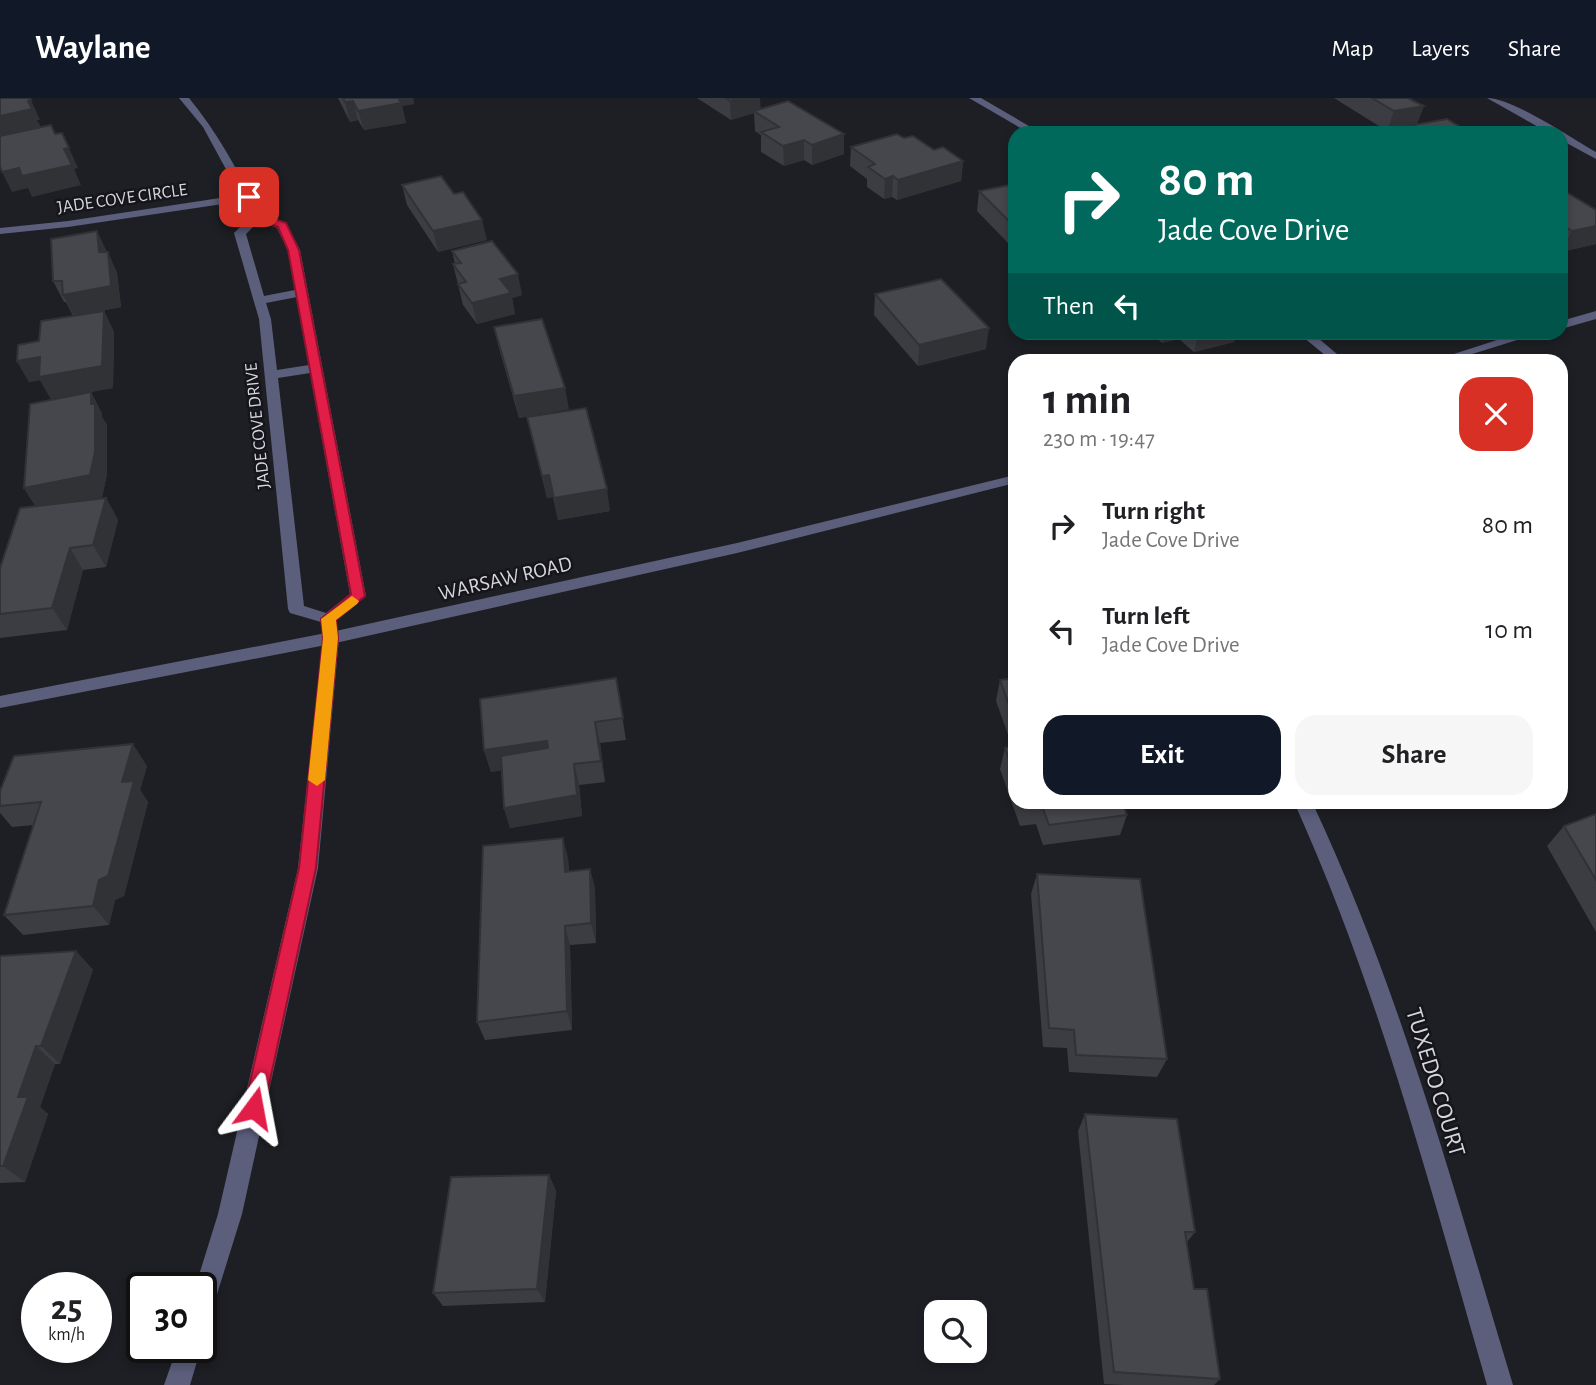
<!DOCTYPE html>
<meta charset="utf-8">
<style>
body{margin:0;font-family:"Alegreya Sans",sans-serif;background:#f6f6f6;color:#202124;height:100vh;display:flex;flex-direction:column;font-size:26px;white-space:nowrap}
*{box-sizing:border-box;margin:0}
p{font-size:23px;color:#757577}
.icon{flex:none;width:38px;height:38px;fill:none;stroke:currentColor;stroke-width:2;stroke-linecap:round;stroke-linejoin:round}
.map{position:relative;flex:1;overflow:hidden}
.panel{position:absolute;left:1008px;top:256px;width:560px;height:455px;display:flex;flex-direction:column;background:#fff;border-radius:21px;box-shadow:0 4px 10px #0003}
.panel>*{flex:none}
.guide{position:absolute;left:1008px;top:28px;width:560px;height:214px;border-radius:21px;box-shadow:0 4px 10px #0003;background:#00695c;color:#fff;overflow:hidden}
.controls{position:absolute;left:924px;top:1202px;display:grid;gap:14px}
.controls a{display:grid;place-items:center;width:63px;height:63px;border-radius:14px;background:#fff;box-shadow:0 4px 10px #0003;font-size:35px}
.speed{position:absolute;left:21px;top:1174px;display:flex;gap:14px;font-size:35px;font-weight:700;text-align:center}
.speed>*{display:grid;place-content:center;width:91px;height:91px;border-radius:50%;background:#fff;box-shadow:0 4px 10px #0003;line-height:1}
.speed small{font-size:18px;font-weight:400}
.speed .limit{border:4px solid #111;border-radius:10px;background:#fff;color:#111}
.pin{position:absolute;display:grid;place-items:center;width:60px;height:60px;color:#fff;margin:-30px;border-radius:14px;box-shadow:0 4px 10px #0006}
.me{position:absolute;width:77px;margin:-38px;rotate:13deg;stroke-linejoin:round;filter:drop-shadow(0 0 5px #0008)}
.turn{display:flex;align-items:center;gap:24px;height:147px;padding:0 35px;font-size:32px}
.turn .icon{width:91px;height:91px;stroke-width:2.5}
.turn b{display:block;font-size:49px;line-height:60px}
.then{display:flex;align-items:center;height:66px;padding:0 35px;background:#0003;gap:14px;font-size:26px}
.round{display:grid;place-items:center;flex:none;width:74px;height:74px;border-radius:21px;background:#f6f6f6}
.head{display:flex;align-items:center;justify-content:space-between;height:119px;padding:0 35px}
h1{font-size:42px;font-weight:600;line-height:52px}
.cta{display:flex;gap:14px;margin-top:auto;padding:14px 35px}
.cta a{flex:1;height:80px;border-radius:21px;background:#111827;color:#fff;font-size:28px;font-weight:600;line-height:80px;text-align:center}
.cta a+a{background:#f6f6f6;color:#202124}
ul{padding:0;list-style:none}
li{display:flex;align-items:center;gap:21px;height:105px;padding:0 35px}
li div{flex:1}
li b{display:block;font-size:26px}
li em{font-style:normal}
header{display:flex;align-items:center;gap:42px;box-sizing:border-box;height:98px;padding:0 35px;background:#111827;color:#fff}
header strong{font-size:33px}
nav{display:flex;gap:38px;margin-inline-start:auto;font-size:24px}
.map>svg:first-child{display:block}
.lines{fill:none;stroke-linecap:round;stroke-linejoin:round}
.minor{fill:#5b5f7c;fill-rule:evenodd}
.tertiary{fill:#5b5f7c;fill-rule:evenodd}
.wall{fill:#3c3d42}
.shaded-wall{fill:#313236}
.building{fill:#46474d;stroke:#313236;stroke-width:2}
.route{fill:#e11d48;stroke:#92132f;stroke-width:2}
.slow{fill:#f59e0b}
.labels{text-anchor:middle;stroke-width:5;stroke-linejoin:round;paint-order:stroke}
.far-street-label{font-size:18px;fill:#d6d7db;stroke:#15151b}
.street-label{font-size:21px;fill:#d6d7db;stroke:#15151b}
.near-street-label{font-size:24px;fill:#d6d7db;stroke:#15151b}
</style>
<header>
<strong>Waylane</strong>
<nav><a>Map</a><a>Layers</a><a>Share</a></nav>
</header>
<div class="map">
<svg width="1596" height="1287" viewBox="0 0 1596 1287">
<rect width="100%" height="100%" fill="#1e1f24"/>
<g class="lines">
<g class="minor">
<path d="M 179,0 L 189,0 C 219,36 240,78 261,116 L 286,126 L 300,152 L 366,498 L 336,523 L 339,540 L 318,770 L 242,1116 L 213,1209 L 210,1218 L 201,1221 L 201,1190 L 195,1190 L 218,1116 L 298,770 L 323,540 L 321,524 L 290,515 L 288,511 L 259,221 L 234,135 L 251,118 L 243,103 L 68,129 L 0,136 L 0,130 L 68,123 L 240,97 L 203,29 ZM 259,123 L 277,130 L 288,152 L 295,192 L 264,198 L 246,136 ZM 297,199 L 309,267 L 277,272 L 271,221 L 266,205 ZM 310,275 L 350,496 L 326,515 L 304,508 L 278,280 Z"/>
<polygon points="969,0 981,0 1041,35 1029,35"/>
<path d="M 1487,0 C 1513,0 1571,40 1596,54 L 1596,61 L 1561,42 L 1561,35 L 1549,35 Z"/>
<polygon points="1297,234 1311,234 1344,262 1331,262"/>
<path d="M 1294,704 L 1312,704 C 1400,891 1453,1089 1513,1287 L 1487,1287 C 1430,1089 1379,892 1294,704 Z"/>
<polygon points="177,1250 201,1250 190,1287 164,1287"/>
</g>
<g class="tertiary">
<polygon points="1596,213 1596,221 1561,231 1561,223"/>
<polygon points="1522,234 1543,234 1453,262 1435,262"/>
<polygon points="1015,377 1015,385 737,455 331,546 0,610 0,598 331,534 737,445"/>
</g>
</g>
<g class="wall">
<polygon points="338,0 413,0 414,6 402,8 406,25 364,32 358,22 350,24"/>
<polygon points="697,0 760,0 760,11 844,36 844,56 812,67 804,62 784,68 761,54 761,37 755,33 754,15 731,22"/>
<polygon points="1334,0 1408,0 1417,27 1470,35 1410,35 1413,28 1387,33"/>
<polygon points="904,40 963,63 961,83 897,102 892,99 884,101 867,89 867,81 850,68 851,49"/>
<polygon points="1015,86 1015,145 1009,146 977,113 979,93"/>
<polygon points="402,87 487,142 438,154 407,107"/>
<polygon points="1561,91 1596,112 1596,146 1561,154"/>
<polygon points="452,153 522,197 512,200 515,216 477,226 463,207 453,166 455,166"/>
<polygon points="107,154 117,175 121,209 85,216 104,213 114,234 113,290 51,301 40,282 29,284 17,263 39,243 73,218 66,204 64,204 53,183"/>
<polygon points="875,196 986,251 918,268 874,217"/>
<polygon points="494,229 569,311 519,320 499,250"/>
<polygon points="1150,234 1237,234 1234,244 1194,254 1179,241 1162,245"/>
<polygon points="91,294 102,316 102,319 107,327 107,376 102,399 83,403 106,400 118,422 106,469 83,472 67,532 0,540 0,470 36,409 24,390"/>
<polygon points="527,319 610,413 558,422 553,399 547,400"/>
<polygon points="616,580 626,642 600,645 605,684 579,687 582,718 510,730 504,710 501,672 491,674 484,652"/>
<polygon points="1015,580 1015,704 1122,704 1127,717 1120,737 1043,747 1036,726 1020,728 1000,671 1005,650 1012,648 996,603 1000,582"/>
<polygon points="147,668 140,692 148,704 124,798 115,802 109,827 23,837 4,817 34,727 12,729 0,715 0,693"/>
<polygon points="1596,716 1596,834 1547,748 1564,728"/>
<polygon points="568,760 569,774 590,771 595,791 596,845 570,847 572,932 485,942 477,924"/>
<polygon points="1037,776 1167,961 1157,979 1069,974 1067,950 1043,949 1031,796"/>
<polygon points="76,853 93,872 60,966 55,966 40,1009 48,1016 25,1084 0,1085 0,858"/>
<polygon points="1085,1016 1195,1134 1187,1144 1194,1191 1220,1281 1214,1287 1124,1287 1104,1286 1078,1033"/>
<polygon points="549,1077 556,1093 545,1204 443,1208 433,1195"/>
</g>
<g class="shaded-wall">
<polygon points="394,0 413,0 414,6 402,8 406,25 364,32 358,13"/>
<polygon points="740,0 760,0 761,14 754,13 754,15 731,22 730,3"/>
<polygon points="31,2 40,22 37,22 42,31 0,40 0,18"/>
<polygon points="353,3 358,22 350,24 345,4"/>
<polygon points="1424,8 1417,27 1387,33 1394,13"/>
<polygon points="844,36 844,56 812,67 812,47"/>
<polygon points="804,42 804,62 784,68 783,48"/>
<polygon points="69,50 78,70 74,71 81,87 32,99 28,90 12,94 2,74"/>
<polygon points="963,63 961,83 897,102 898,82"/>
<polygon points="893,78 892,99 884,101 885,81"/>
<polygon points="482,122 487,142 438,154 433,133"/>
<polygon points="1015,125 1015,145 1009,146 1012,126"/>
<polygon points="1596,128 1596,146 1561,154 1572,133"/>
<polygon points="97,133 107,154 99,154"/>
<polygon points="108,154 117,175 121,209 74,218 63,197"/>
<polygon points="518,176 522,197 512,200 515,216 477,226 472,205 500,181"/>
<polygon points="104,213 114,234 113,290 51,301 40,282 29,284 17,263"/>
<polygon points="989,230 986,251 918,268 919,247"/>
<polygon points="1165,234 1181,234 1179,241 1162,245"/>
<polygon points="1199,234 1237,234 1234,244 1194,254"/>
<polygon points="565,290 569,311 519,320 514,298"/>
<polygon points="91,294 102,316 102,319 107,327 107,376 102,399 38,412 24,390 91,306"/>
<polygon points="549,377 553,399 547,400 542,378"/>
<polygon points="607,391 610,413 558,422 554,400"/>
<polygon points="106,400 118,422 106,469 93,447"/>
<polygon points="70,450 83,472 67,532 52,510"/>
<polygon points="595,624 600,645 605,684 601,663"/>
<polygon points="547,643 552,664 491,674 484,652"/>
<polygon points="133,646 147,668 140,692 148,704 124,798 115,802 109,827 93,808 122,684"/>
<polygon points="574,666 579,687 582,718 510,730 504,710"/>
<polygon points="563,740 568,760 570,794 565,774"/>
<polygon points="590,771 595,791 596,845 591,825"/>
<polygon points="565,828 570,847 572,932 567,913"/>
<polygon points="76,853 93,872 60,966 41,948"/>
<polygon points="36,948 55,966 40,1009 48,1016 25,1084 3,1068 18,999"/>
<polygon points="549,1077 556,1093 545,1204 537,1191"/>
</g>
<g class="building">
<polygon points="0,0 30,0 31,2 28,3 32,11 0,18"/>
<polygon points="343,0 398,0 401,5 358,13 353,3 345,4"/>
<polygon points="726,0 740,0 730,3"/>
<polygon points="1372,0 1408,0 1424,8 1394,13"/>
<polygon points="788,3 844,36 812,47 804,42 783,48 761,34 779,29 754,13"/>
<polygon points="1447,21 1470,35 1426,35 1413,27"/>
<polygon points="51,27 55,36 62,35 69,50 64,51 72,67 22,78 19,70 2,74 0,68 0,38"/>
<polygon points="897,36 904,40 913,38 934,52 943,49 963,63 898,82 893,78 885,81 868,69 875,66 851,49"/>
<polygon points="441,78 454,96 463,94 482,122 433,133 402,87"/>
<polygon points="1015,86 1015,125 1012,126 979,93"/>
<polygon points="1561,91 1596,112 1596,128 1572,133 1561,126"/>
<polygon points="97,133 99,154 108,154 111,188 63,197 62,183 53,183 51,141"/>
<polygon points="492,143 518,176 500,181 511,195 472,205 458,186 466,184 453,166 461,165 452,153"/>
<polygon points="941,181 989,230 919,247 875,196"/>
<polygon points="104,213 102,268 39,279 40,259 17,263 18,247 39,243 41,223"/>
<polygon points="542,221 565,290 514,298 494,229"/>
<polygon points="91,294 91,306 95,306 95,354 90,377 24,390 30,306"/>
<polygon points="586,310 607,391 554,400 549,377 542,378 527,319"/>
<polygon points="106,400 93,447 70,450 52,510 0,516 0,470 20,410"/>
<polygon points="616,580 623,620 595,624 601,663 574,666 577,697 504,710 501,658 548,650 547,643 484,652 480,601"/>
<polygon points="1015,580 1015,623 1000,582"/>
<polygon points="133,646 122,684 134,683 108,778 99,782 93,808 4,817 41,704 0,708 0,693 14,658"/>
<polygon points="1015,648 1015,680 1005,650"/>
<polygon points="1023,704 1122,704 1127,717 1049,727 1041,705 1025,707"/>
<polygon points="1596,716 1596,782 1564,728"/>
<polygon points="563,740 565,774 590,771 591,825 565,828 567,913 477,924 483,748"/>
<polygon points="1037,776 1140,781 1167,961 1076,957 1074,932 1049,930"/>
<polygon points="76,853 41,948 36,948 18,999 28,999 3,1068 0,1068 0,858"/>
<polygon points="1085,1016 1177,1021 1195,1134 1185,1134 1194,1191 1207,1191 1220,1281 1114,1274"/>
<polygon points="549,1077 537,1191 433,1195 451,1079"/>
</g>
<polygon class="route" points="249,96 254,99 261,116 286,125 299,152 365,498 336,522 338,540 316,770 264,1010 261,1017 254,1020 247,1017 244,1010 299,770 323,540 321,521 351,496 288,152 278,129 254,120 244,99"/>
<polygon class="slow" points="352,498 359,503 357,506 336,522 338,540 325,682 317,688 308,682 323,540 321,521"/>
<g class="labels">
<g class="far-street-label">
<text transform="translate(122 100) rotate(-8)" y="6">JADE COVE CIRCLE</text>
<text transform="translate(257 328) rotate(-96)" y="6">JADE COVE DRIVE</text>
</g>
<g class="street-label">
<text transform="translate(505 480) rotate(-13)" y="7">WARSAW ROAD</text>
</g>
<g class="near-street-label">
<text transform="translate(1436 984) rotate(73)" y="8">TUXEDO COURT</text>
</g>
</g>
</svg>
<div class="controls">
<a><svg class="icon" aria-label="search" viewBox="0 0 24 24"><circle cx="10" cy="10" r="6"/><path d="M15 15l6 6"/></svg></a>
</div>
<div class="speed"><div>25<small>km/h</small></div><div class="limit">30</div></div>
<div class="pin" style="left:249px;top:99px;background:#d93025"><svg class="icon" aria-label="arrive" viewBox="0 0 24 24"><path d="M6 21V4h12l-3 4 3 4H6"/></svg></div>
<svg class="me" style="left:254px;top:1010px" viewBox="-20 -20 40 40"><path d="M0-17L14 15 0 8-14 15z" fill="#e11d48" stroke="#fff" stroke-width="4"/></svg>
<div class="guide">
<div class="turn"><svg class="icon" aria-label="right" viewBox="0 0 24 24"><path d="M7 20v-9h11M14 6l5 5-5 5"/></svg><div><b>80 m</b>Jade Cove Drive</div></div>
<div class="then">Then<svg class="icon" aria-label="left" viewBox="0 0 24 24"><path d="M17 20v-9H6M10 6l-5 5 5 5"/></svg></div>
</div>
<section class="panel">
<div class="head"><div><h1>1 min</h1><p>230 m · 19:47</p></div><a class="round" style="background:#d93025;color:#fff"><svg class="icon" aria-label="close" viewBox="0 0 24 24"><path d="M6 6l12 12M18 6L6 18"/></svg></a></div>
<ul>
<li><svg class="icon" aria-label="right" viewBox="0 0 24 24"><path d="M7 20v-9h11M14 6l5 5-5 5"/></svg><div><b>Turn right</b><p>Jade Cove Drive</p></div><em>80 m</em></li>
<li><svg class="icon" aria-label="left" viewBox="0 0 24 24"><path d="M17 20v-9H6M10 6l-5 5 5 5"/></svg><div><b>Turn left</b><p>Jade Cove Drive</p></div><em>10 m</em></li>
</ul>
<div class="cta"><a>Exit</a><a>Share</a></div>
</section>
</div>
